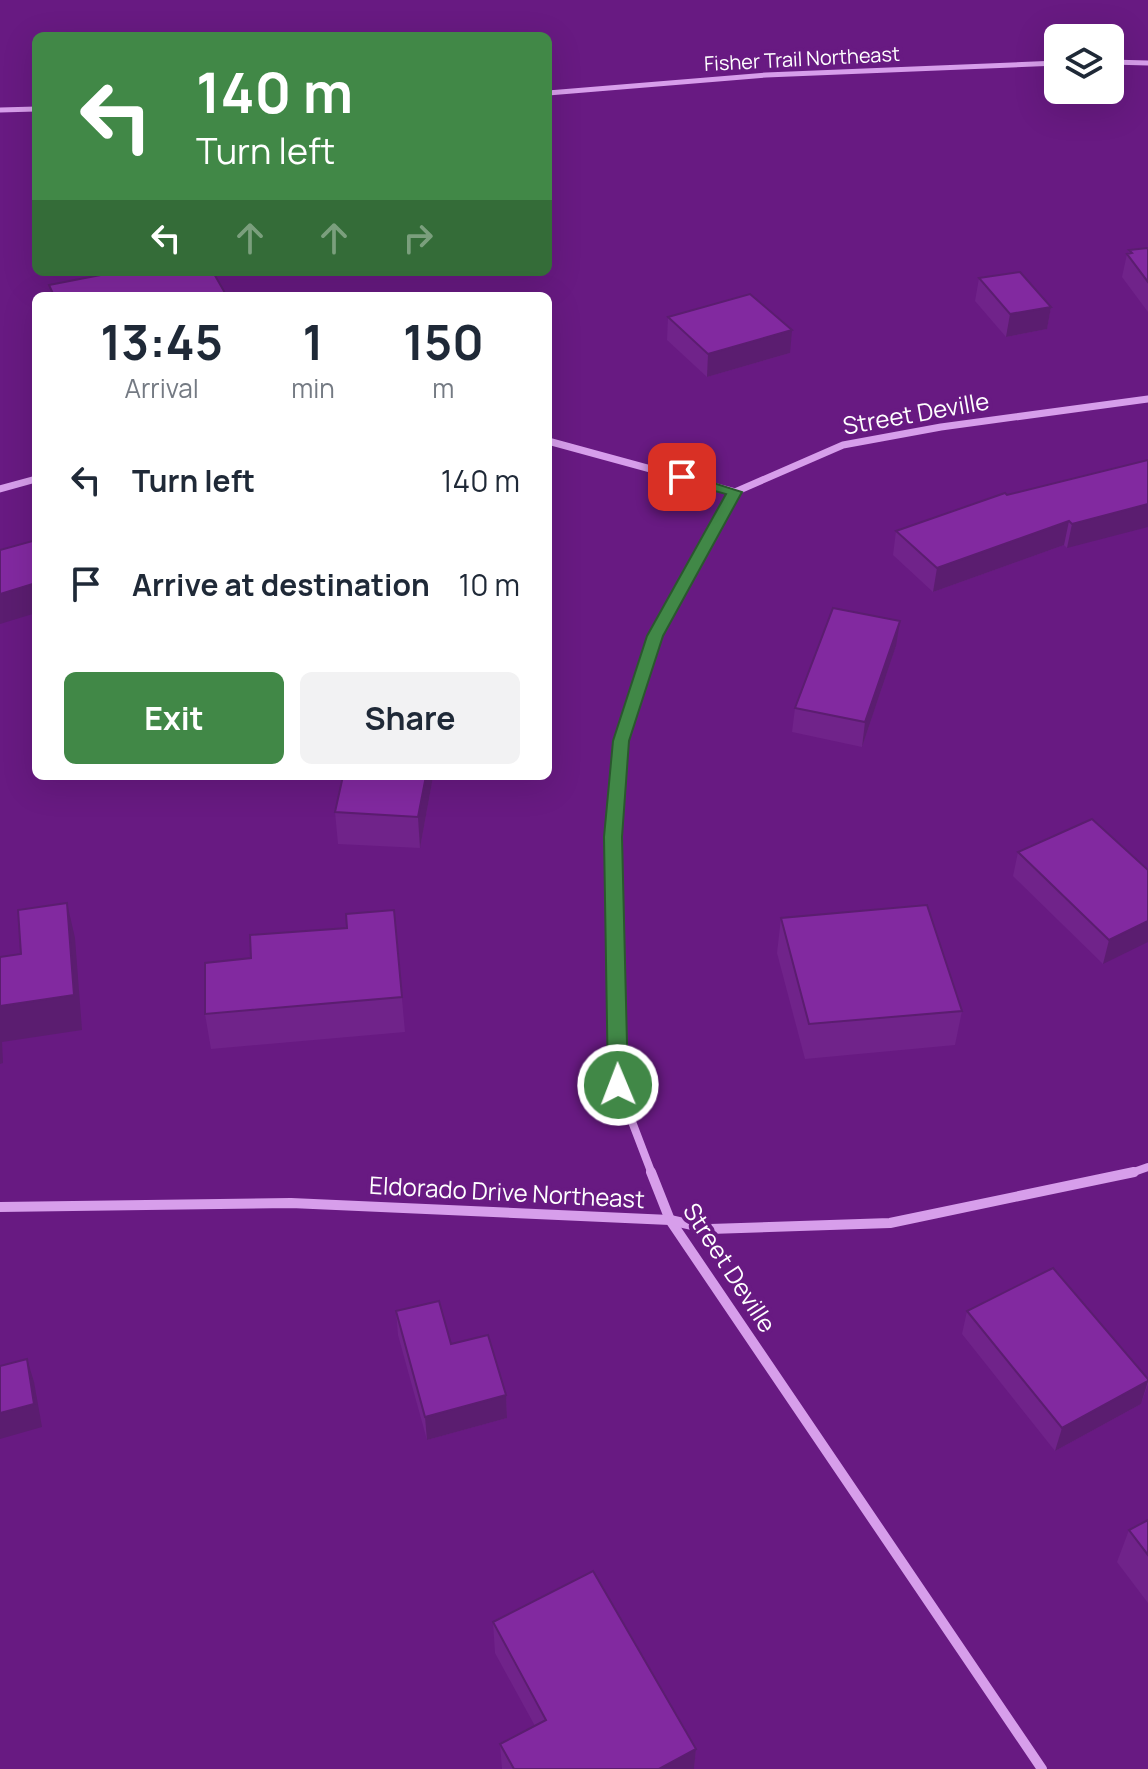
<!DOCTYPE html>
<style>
body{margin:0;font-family:Manrope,sans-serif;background:#f2f2f3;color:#1f2937;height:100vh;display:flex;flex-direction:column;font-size:30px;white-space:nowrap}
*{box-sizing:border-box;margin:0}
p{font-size:26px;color:#747a83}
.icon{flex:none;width:44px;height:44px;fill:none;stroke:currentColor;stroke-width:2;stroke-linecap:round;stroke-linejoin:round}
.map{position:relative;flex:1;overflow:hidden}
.drawer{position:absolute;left:32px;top:292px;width:520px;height:488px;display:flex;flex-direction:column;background:#fff;border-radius:12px;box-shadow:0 8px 32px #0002}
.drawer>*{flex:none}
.hud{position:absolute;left:32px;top:32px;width:520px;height:244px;border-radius:12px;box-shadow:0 8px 32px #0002;background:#418847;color:#fff;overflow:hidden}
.controls{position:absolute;left:1044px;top:24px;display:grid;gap:16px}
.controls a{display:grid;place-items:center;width:80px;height:80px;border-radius:12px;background:#fff;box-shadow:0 8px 32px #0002;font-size:40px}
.pin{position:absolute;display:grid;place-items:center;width:68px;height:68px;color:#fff;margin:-34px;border-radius:16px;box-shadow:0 4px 12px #0006}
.me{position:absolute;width:88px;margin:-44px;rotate:359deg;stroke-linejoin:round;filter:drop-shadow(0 0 6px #0008)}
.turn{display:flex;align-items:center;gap:28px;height:168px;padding:0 32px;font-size:36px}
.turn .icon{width:104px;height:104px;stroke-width:2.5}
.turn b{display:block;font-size:56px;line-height:68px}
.lanes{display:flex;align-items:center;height:76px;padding:0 32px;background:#0003;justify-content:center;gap:40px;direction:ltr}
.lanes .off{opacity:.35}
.eta{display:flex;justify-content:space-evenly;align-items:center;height:136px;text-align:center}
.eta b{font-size:48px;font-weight:700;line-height:56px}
.action{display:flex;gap:16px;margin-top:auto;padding:16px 32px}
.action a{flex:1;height:92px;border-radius:12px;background:#418847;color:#fff;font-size:32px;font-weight:700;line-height:92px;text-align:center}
.action a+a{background:#f2f2f3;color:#1f2937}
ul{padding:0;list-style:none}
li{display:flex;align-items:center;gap:24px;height:104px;padding:0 32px}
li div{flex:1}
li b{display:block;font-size:30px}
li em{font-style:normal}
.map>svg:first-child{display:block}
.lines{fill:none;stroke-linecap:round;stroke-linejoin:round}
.street-far3{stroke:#d79eeb;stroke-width:5}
.street-far2{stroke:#d79eeb;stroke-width:7}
.street-far1{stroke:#d79eeb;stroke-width:8}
.street{stroke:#d79eeb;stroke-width:10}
.wall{fill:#70238a}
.shaded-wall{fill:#5b1d70}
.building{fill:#8229a0;stroke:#5b1d70;stroke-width:2}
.route{fill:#418847;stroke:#2a582e;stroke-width:2}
.labels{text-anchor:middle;stroke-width:8;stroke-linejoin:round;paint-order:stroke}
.far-street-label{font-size:20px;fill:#fff;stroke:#681a82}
.street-label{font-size:24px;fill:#fff;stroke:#681a82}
</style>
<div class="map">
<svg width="1148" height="1769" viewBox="0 0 1148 1769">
<rect width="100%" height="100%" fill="#681a82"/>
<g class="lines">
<g class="street-far3">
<polyline points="1110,62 1148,63"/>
<polyline points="548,93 766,75 1058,63"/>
<polyline points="0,110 36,109"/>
</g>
<g class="street-far2">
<polyline points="548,441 735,492"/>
<polyline points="0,489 36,479"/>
<polyline points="636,695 655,636 735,492 843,445 941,427 1148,399"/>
</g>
<g class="street-far1">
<polyline points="637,693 621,741 613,837 618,1085 652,1174"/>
<polyline points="1128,1174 1148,1167"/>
</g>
<g class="street">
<polyline points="651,1172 670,1220 1042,1769"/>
<polyline points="0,1207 291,1203 670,1220 710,1229 890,1223 1134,1172"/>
</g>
</g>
<g class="wall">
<polygon points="1148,248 1148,312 1122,277 1127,254 1128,254 1129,250"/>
<polygon points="979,278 1051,307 1047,329 1006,337 975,301"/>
<polygon points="668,317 790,353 707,377 667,340"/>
<polygon points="1148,460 1067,548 1064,545 933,592 893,555 896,531 1007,495"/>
<polygon points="896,646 862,747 792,732 795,708"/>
<polygon points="343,776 458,776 457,779 433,777 420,848 338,844 335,812"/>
<polygon points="1018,852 1148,870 1103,964 1013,876"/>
<polygon points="394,910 405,1032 211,1049 205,1014 251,958 347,928"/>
<polygon points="781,918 962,1011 955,1045 805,1059 777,953"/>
<polygon points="396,1311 451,1344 506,1395 507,1418 427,1440 398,1335"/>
<polygon points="967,1311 1148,1379 1148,1384 1141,1404 1055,1451 962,1334"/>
<polygon points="1148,1520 1148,1603 1117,1562 1129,1530"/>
<polygon points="493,1622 696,1749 694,1769 502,1769 500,1744 535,1726 495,1653"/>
</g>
<g class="shaded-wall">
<polygon points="1051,307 1047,329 1006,337 1010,314"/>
<polygon points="792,330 790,353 707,377 708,354"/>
<polygon points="1148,504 1148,527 1067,548 1072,524"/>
<polygon points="1069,521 1064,545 933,592 937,568"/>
<polygon points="36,583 36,613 0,624 0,594"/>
<polygon points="900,621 896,646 862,747 865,722"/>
<polygon points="426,776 433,776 433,777 420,848 418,817"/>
<polygon points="67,903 75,938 82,1030 2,1042 3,1063 0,1064 0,1006"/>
<polygon points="1148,921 1148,942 1103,964 1109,940"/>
<polygon points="27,1359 34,1382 42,1427 0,1439 0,1413"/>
<polygon points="1148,1381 1141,1404 1055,1451 1062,1428"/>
<polygon points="506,1395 507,1418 427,1440 425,1417"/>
<polygon points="696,1749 694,1769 659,1769"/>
</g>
<g class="building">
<polygon points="1148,248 1148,282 1127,254 1132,253 1129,250"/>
<polygon points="116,272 213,272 225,293 211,296 54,296 49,285"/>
<polygon points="1020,272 1051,307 1010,314 979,278"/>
<polygon points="750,294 792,330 708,354 668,317"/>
<polygon points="1148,460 1148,504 1072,524 1069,521 937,568 896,531 1005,493 1007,495"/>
<polygon points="36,540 36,583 0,594 0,550"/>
<polygon points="833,608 900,621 865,722 795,708"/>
<polygon points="343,776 426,776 418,817 335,812"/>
<polygon points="1092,819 1148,870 1148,921 1109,940 1018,852"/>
<polygon points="67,903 74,995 0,1006 0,957 21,954 18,910"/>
<polygon points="927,905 962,1011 809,1024 781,918"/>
<polygon points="394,910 402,997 205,1014 205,963 251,958 250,935 347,928 346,914"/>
<polygon points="1053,1268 1148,1379 1148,1381 1062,1428 967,1311"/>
<polygon points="439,1301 451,1344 488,1335 506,1395 425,1417 396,1311"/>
<polygon points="27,1359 34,1404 0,1413 0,1366"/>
<polygon points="1148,1520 1148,1555 1129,1530"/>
<polygon points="593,1571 696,1749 659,1769 514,1769 500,1744 546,1720 493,1622"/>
</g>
<polygon class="route" points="682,473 742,492 663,636 629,741 622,837 628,1085 625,1090 611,1090 608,1085 604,837 613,741 647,636 726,494 676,480 676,474"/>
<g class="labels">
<g class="far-street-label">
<text transform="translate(802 59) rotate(-3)" y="7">Fisher Trail Northeast</text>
</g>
<g class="street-label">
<text transform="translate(916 414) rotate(-10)" y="8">Street Deville</text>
<text transform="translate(507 1193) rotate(3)" y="8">Eldorado Drive Northeast</text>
<text transform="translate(729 1268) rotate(57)" y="8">Street Deville</text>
</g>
</g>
</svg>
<div class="controls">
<a><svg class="icon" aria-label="layers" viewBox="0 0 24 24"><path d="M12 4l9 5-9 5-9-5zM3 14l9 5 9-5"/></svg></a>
</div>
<div class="pin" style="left:682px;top:477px;background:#d93025"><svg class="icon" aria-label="arrive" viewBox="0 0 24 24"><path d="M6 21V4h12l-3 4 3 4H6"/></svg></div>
<svg class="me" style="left:618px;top:1085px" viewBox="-20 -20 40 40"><circle r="17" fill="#418847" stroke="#fff" stroke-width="3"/><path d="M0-11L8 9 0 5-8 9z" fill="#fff"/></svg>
<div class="hud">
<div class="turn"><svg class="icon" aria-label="left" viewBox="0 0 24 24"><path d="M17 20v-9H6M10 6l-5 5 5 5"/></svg><div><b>140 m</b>Turn left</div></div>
<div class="lanes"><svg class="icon" aria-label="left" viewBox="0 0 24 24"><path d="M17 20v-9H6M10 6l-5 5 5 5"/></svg><svg class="icon off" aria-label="ahead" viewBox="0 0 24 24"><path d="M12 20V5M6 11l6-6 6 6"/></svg><svg class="icon off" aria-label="ahead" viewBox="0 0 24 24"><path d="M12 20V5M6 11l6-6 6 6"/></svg><svg class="icon off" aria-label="right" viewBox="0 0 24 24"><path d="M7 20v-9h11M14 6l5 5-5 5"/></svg></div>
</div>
<section class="drawer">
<div class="eta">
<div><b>13:45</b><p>Arrival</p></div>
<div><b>1</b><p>min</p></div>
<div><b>150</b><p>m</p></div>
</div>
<ul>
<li><svg class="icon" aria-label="left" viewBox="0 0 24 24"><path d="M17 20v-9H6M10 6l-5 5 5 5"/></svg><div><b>Turn left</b></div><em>140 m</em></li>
<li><svg class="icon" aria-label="arrive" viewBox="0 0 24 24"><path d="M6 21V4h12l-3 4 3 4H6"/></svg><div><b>Arrive at destination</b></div><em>10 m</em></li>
</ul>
<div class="action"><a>Exit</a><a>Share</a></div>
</section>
</div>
